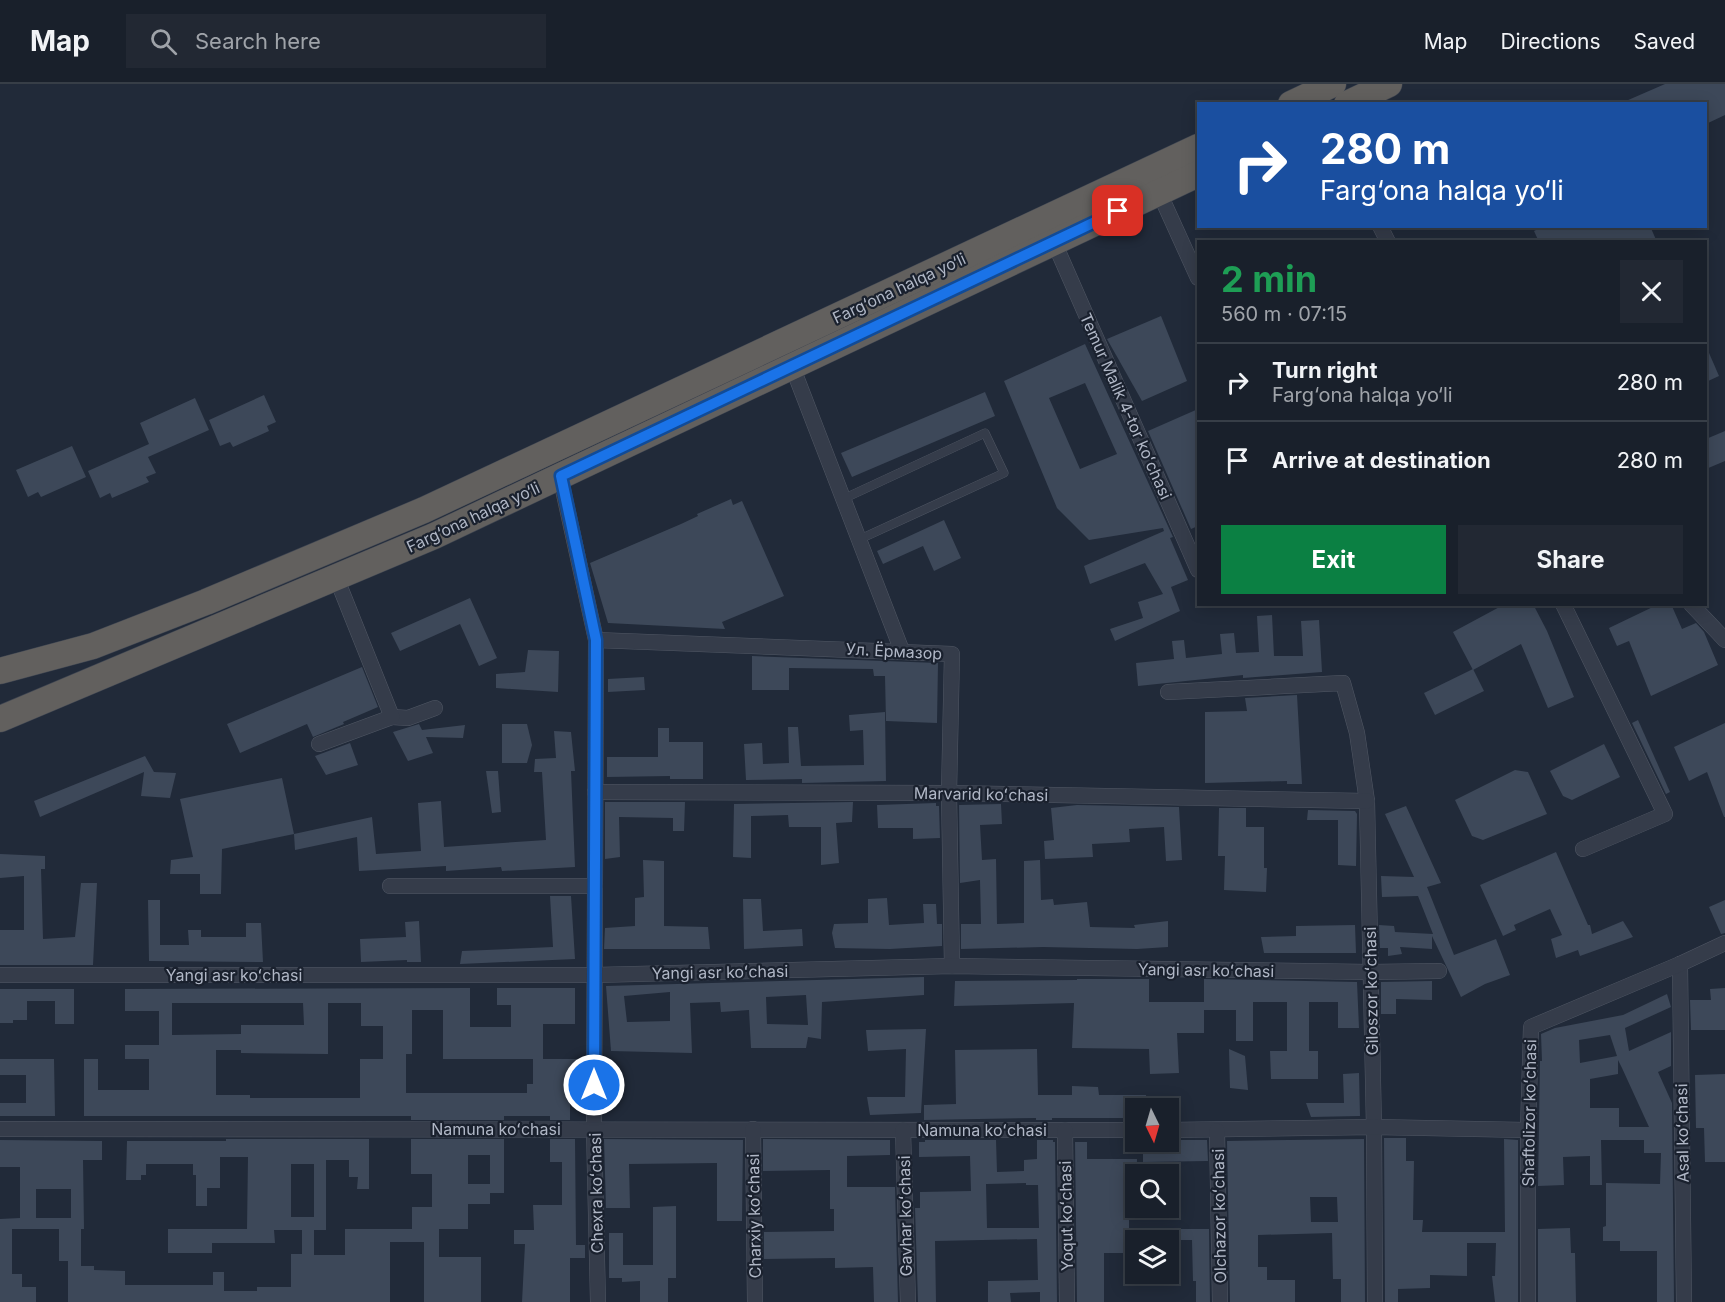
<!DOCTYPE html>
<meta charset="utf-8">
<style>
body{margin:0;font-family:Inter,sans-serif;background:#222833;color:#f1f3f6;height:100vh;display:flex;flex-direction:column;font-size:22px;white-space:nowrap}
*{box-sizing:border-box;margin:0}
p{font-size:20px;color:#9fa3a9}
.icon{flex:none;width:33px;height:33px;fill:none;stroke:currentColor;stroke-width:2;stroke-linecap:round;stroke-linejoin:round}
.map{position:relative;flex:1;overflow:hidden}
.drawer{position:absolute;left:1197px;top:156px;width:510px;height:366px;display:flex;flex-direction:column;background:#19202b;border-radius:0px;box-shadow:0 3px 15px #0003,0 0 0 2px #373e47}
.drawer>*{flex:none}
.top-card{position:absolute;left:1197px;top:18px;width:510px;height:126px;border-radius:0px;box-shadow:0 3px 15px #0003,0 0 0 2px #373e47;background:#1a4fa0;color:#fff;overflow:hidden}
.needle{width:39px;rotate:175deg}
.tools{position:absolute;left:1125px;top:1014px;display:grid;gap:12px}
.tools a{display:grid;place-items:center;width:54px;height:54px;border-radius:0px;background:#19202b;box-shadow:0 3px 15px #0003,0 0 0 2px #373e47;font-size:30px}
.pin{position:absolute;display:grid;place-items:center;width:51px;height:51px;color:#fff;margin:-26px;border-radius:12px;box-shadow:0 3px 9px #0006}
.me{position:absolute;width:66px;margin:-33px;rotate:0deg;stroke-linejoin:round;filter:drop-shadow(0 0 4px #0008)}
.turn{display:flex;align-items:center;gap:21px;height:126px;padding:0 24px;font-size:27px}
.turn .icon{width:78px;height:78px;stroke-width:2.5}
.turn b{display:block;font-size:42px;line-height:51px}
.round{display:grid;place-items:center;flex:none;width:63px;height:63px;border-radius:0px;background:#222833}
.headline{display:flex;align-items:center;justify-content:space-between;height:102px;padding:0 24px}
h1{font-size:36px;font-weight:700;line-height:45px;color:#1e9e55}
.action{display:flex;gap:12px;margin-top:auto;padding:12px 24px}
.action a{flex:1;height:69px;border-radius:0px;background:#0b8043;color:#fff;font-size:24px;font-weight:700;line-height:69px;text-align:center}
.action a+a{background:#222833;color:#f1f3f6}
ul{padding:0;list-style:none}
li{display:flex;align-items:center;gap:18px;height:78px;padding:0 24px;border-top:2px solid #373e47}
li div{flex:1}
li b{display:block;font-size:22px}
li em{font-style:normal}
header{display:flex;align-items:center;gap:36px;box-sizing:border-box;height:84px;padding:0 30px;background:#19202b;border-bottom:2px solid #373e47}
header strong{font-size:28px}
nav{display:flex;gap:33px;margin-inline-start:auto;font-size:21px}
.search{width:420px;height:54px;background:#222833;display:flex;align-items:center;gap:15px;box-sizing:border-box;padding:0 21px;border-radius:0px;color:#9fa3a9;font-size:22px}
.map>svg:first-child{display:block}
.building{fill:#3d4859;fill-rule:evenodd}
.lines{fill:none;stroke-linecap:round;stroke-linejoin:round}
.service-casing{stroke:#505764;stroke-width:9}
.minor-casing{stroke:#505764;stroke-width:16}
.trunk-casing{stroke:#3d4451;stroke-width:27}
.service{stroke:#353c4a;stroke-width:8}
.minor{stroke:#353c4a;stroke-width:15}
.trunk{stroke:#62605e;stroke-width:26}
.route-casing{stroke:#114b97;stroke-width:15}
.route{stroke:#1a73e8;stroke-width:10}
.labels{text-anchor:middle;stroke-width:4.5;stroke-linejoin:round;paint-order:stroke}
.street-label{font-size:16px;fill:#b0b7c6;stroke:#1a212e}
</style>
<header>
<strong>Map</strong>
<div class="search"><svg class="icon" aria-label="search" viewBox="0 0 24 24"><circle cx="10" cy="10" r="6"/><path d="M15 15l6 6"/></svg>Search here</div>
<nav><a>Map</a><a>Directions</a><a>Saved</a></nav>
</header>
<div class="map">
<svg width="1725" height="1218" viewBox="0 0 1725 1218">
<rect width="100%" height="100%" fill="#212a39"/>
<g class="building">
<polygon points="1665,0 1725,0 1725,31 1706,40 1706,20 1619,20"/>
<polygon points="1544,142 1650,142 1657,158 1539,158 1534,147"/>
<polygon points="1161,232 1187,297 1142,317 1107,255"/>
<path d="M 1085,260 L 1173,453 L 1170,454 L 1188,496 L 1171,503 L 1180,527 L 1115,557 L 1110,545 L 1143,534 L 1138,518 L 1163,510 L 1145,479 L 1090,500 L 1084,482 L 1164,447 L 1163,444 L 1089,456 L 1057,424 L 1004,297 ZM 1085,299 L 1117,370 L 1080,385 L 1049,314 Z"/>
<polygon points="1706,262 1719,292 1706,298"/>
<polygon points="985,308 995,332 852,393 841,369"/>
<polygon points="264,311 276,338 267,342 269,347 233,363 230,358 220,362 209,336"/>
<polygon points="195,314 209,346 148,373 156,389 146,393 149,398 112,414 110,409 100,414 88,387 149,360 140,339"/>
<polygon points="1198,325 1198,442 1191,445 1148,347"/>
<polygon points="1725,347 1725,377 1706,385 1706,355"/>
<polygon points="72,362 86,393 41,413 38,408 28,413 16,386"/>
<polygon points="731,415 733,421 742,417 784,512 722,538 725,545 608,539 590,479 681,440 698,432 697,430"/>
<polygon points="944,436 961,474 934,487 923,462 883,480 877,467"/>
<polygon points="470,514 497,574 479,582 460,540 400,567 391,549"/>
<polygon points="1505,520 1533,520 1547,547 1574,613 1548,624 1521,560 1473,586 1453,548"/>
<polygon points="1659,520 1671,520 1682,545 1696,539 1704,548 1718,581 1651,612 1629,557 1617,562 1609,544"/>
<polygon points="1272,531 1274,572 1303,572 1301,537 1319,536 1322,588 1243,594 1243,591 1138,602 1136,579 1174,575 1172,557 1184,556 1186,574 1222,570 1220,550 1234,549 1236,569 1259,568 1257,532"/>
<polygon points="528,566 559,567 558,608 496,604 496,590 525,588"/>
<polygon points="752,572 938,579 937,639 886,637 885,592 874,592 873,585 789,584 789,606 752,606"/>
<polygon points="362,583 378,623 343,638 344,640 313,653 307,640 240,669 227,640"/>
<polygon points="1473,585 1484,607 1435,631 1424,609"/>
<polygon points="644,593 645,606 608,608 608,595"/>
<polygon points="1297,611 1302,700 1287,700 1287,697 1205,699 1205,628 1247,627 1245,614"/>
<polygon points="885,628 886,697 802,699 802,695 746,696 744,660 762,659 763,680 789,679 788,643 798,643 801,682 864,681 863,646 850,647 849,631"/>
<polygon points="1638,636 1670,708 1666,710 1632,639"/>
<polygon points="1725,639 1725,733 1724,733 1707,688 1689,697 1674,663"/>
<polygon points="419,640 422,646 465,641 463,654 426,653 433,669 408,677 393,648"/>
<polygon points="502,640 527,640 532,661 527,679 502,679"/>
<polygon points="658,644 669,644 669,658 703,658 703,695 670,695 670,692 607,693 607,673 658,673"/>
<polygon points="554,647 571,648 575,687 571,687 575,783 502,787 501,783 446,787 446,782 359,787 357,753 295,766 294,750 222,765 221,810 200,810 200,790 170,790 171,776 193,773 180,715 282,694 294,750 372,733 376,770 421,767 418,719 441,717 444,763 546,756 542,688 534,688 535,675 556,674"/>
<polygon points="350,659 358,681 326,691 315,672"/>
<polygon points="1604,660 1620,693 1572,716 1563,712 1550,687"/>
<polygon points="145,672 154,688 176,689 170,714 141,712 144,688 40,733 34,717"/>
<polygon points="1515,686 1528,688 1547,730 1483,756 1472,752 1455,716"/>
<polygon points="486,687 498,687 501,728 492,729"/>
<polygon points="605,718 685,718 684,747 673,747 673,734 619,733 620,773 605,775"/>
<polygon points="853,718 852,738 836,739 839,779 821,781 821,743 789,743 788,731 751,732 751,774 733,773 734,720"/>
<polygon points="936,719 936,722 939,722 940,754 913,755 913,744 878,744 877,721"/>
<polygon points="1001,720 1002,740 980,741 982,776 996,775 997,840 1024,839 1024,777 1040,776 1041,816 1053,815 1054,821 1087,818 1090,843 1135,844 1134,841 1168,837 1168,863 1137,865 1043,863 961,865 961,840 981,840 980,796 960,799 959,721"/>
<polygon points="1077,721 1179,723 1182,776 1166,777 1164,743 1129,745 1130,758 1092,760 1093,773 1045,775 1044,757 1054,756 1051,724"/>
<polygon points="1406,722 1441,799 1427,803 1454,871 1496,855 1510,891 1485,900 1461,913 1432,852 1432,865 1400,863 1402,870 1388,872 1388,864 1380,864 1379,841 1394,842 1395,848 1433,850 1418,812 1382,813 1381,792 1414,793 1385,730"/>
<polygon points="1219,724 1246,724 1246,743 1264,743 1264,784 1267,784 1266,808 1224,806 1225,772 1218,772"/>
<polygon points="1308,726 1355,727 1357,730 1356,782 1338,781 1338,736 1307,736"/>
<polygon points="1556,768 1588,841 1590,841 1592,850 1623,837 1633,853 1580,872 1578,866 1556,874 1551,855 1562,851 1550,825 1514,841 1516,846 1503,852 1480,801"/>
<polygon points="0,770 45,772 45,785 41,785 43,855 75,853 81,799 97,799 93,881 0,881 0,846 24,846 24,792 0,794"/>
<polygon points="643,776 664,777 664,842 708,843 710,865 604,865 605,844 635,842 635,814 644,813"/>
<polygon points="550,812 571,812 575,875 460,880 462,867 553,863"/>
<polygon points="887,814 889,841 924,839 923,820 936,820 937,840 942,840 942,862 890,865 835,864 832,849 834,840 868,839 868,815"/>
<polygon points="743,815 761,815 763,847 802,845 803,862 744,865"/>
<polygon points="148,816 160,816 160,861 189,861 188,846 201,846 201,853 246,853 246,839 261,839 263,878 149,877"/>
<polygon points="1725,816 1725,849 1721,850 1709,823"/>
<polygon points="419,837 421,878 407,878 407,876 361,878 360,855 406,853 405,838"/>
<polygon points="1355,841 1356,869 1264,869 1261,853 1296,852 1296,842"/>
<path d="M 924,893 L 924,911 L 822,918 L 821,955 L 808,953 L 806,964 L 751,964 L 749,926 L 721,928 L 720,918 L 690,919 L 692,969 L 611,967 L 606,902 ZM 670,908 L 670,937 L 627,938 L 624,912 ZM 806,911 L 808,941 L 767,940 L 766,913 Z"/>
<polygon points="1077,895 1149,895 1149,918 1204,918 1204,895 1357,898 1359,944 1338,944 1338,918 1309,918 1309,967 1318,967 1318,995 1271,995 1270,967 1287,967 1287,918 1253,918 1253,957 1236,957 1236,926 1204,926 1204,949 1177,949 1179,989 1150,990 1149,965 1072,964 1074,919 954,922 955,897 1077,896"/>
<polygon points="1432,897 1432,916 1396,915 1396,930 1381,930 1381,898"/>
<path d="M 470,904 L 470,943 L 511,943 L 511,921 L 497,921 L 497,904 L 575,904 L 575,940 L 543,940 L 543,975 L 443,975 L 443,926 L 412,926 L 412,970 L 406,970 L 406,1009 L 527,1009 L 527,1000 L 533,1000 L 533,975 L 577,975 L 577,989 L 570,989 L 570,1036 L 550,1036 L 550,1032 L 504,1032 L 504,1036 L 411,1036 L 411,1032 L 84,1032 L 84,975 L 98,975 L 98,1006 L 149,1006 L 149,975 L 125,975 L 125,961 L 159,961 L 159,927 L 125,927 L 125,905 ZM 172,919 L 303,919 L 304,941 L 241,941 L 241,950 L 172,951 ZM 328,919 L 361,919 L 361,942 L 383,942 L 383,975 L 360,975 L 360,1014 L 250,1014 L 250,1011 L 216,1011 L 216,966 L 241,966 L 241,969 L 328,970 Z"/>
<polygon points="1725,904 1725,946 1691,946 1690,916 1711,916 1710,905"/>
<polygon points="0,905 74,905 74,940 55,940 55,917 27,917 27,936 13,936 13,939 0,939"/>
<path d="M 1667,910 L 1671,923 L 1625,944 L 1629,967 L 1671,948 L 1671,982 L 1658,988 L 1672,1019 L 1674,1218 L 1657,1218 L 1657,1167 L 1620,1167 L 1620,1157 L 1603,1157 L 1603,1143 L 1606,1142 L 1606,1099 L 1660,1100 L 1661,1069 L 1644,1069 L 1644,1056 L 1601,1056 L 1602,1101 L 1590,1101 L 1590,1072 L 1563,1073 L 1564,1101 L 1538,1102 L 1540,977 L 1542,977 L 1541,950 L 1555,944 L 1623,931 ZM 1610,951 L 1617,972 L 1580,979 L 1579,956 ZM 1618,976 L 1622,984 L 1649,1043 L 1619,1043 L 1619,1024 L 1590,1024 L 1590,995 L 1618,990 Z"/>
<polygon points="926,945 921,1029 870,1031 867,1013 905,1013 906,965 868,967 866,946"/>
<polygon points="1037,965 1038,1011 1072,1011 1072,1002 1098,1003 1099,1011 1146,1011 1148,1024 1136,1024 1136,1034 1052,1034 1052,1036 1036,1036 1036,1034 924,1036 924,1021 956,1020 955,966"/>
<polygon points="1229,965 1245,972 1248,1006 1230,1004"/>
<polygon points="0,975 54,975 55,1032 0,1032 0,1019 26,1019 26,991 0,991"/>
<polygon points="1359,989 1360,1032 1311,1033 1306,1019 1344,1019 1343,990"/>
<polygon points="1725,990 1725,1078 1705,1078 1704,1044 1696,1044 1695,991"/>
<polygon points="1384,1054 1406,1054 1406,1077 1414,1077 1413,1136 1423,1136 1422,1148 1505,1148 1504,1055 1518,1056 1518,1218 1495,1218 1492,1192 1495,1192 1496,1159 1467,1159 1467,1192 1430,1191 1430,1204 1398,1205 1398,1218 1385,1218"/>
<path d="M 226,1055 L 369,1055 L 369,1105 L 357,1105 L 358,1093 L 349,1093 L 349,1076 L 326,1076 L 326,1146 L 314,1146 L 314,1171 L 345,1171 L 345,1145 L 412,1145 L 412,1123 L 432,1123 L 432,1090 L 411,1090 L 411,1055 L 504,1055 L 504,1109 L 490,1109 L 490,1120 L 468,1120 L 468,1145 L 439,1145 L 439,1173 L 481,1173 L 481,1218 L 424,1218 L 424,1158 L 390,1158 L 390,1218 L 68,1218 L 68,1177 L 59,1177 L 59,1145 L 12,1145 L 12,1190 L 22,1190 L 22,1203 L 36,1203 L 36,1218 L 0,1218 L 0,1135 L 20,1134 L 20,1083 L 0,1083 L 0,1056 L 102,1057 L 102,1076 L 83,1076 L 84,1145 L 81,1145 L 81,1182 L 94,1182 L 94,1186 L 125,1187 L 125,1201 L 213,1201 L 213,1188 L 224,1188 L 224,1207 L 257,1207 L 257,1203 L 291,1203 L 291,1170 L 302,1170 L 302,1146 L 274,1146 L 275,1159 L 212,1159 L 212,1169 L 168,1169 L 168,1145 L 247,1145 L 248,1073 L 220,1073 L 220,1104 L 207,1104 L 207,1122 L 196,1122 L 196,1091 L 193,1091 L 193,1080 L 146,1080 L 146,1091 L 141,1091 L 141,1096 L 126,1096 L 127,1057 L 226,1057 ZM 468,1071 L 490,1071 L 490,1100 L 468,1100 ZM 291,1080 L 314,1080 L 314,1133 L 291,1133 ZM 36,1105 L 71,1105 L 71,1134 L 36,1134 Z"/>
<polygon points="550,1055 575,1055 576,1161 585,1161 585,1174 570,1174 570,1218 522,1218 525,1160 514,1160 514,1146 534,1146 533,1121 562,1121 562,1078 550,1078"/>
<polygon points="604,1055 743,1056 742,1137 717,1137 717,1079 629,1080 630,1124 606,1124"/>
<polygon points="763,1055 890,1056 890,1071 847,1072 847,1103 895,1103 898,1218 874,1218 873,1183 835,1184 835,1174 764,1175 764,1148 834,1147 834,1125 830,1125 830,1086 763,1087"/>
<path d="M 1364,1055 L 1365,1218 L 1341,1218 L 1341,1195 L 1333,1195 L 1332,1149 L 1258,1151 L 1258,1183 L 1267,1183 L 1267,1196 L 1295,1196 L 1295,1218 L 1230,1218 L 1227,1057 ZM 1310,1113 L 1337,1113 L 1338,1138 L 1311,1138 Z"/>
<path d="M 925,1056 L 996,1056 L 997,1088 L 1024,1087 L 1024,1076 L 1037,1075 L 1037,1056 L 1053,1056 L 1053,1058 L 1055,1058 L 1057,1218 L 1040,1218 L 1040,1208 L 1010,1209 L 1011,1218 L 988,1218 L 988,1197 L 1038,1196 L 1037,1155 L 935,1157 L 936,1218 L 918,1218 L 915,1124 L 920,1124 L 920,1108 L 971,1107 L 970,1072 L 919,1073 L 919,1058 L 925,1058 ZM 1026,1099 L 1026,1101 L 1038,1101 L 1039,1144 L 987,1144 L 986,1100 Z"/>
<polygon points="1168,1056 1207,1056 1208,1077 1143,1078 1143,1058 1168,1058"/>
<polygon points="1075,1058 1087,1058 1087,1075 1137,1075 1136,1122 1129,1122 1129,1145 1209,1145 1210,1218 1196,1218 1196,1197 1193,1197 1192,1156 1136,1156 1136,1169 1104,1169 1104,1218 1077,1218"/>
<polygon points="676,1122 676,1194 668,1194 668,1218 640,1218 640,1197 622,1198 622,1194 609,1194 609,1149 623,1149 623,1181 653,1181 653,1123"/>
<polygon points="1570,1144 1571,1169 1575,1169 1576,1218 1538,1218 1538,1145"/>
</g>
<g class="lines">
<g class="service-casing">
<polyline id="service" points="843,415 985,349 1004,389 858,456"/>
</g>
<g class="minor-casing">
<g id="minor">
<polyline points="1159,108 1198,194"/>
<polyline points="1380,142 1388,158"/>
<polyline points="1054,158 1198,486"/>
<polyline points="792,282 902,567"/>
<polyline points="560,392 596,556 594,1045 598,1218"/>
<polyline points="1563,520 1665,730 1583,765"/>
<polyline points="1691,520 1725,556"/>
<polyline points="596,556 952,570 949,709 952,882"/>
<polyline points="1168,608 1343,599 1357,649 1367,717 1374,1043 1375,1218"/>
<polyline points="392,633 408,634 435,624"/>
<polyline points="319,660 392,633 336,493"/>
<polyline points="595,708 949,709 1367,717"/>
<polyline points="390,802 595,802"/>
<polyline points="1680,880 1684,1218"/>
<polyline points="0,891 595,891 952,882 1370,888 1439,887"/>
<polyline points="0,1045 1136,1046"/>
<polyline points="753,1045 755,1218"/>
<polyline points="903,1046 908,1218"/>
<polyline points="1065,1046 1067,1218"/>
<polyline points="1168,1046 1374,1043 1528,1046"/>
<polyline points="1217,1047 1220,1218"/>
<polyline points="1528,1218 1528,1046 1531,943 1680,880 1725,859"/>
</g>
</g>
<g class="trunk-casing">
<g id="trunk">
<polyline points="1291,20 1333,0"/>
<polyline points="1347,20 1389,0"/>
<polyline points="0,587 93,562 206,518 424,426 1198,63"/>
<polyline points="0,635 434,452 1198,90"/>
</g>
</g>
<use href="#service" class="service"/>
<use href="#minor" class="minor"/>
<use href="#trunk" class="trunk"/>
</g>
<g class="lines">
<g class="route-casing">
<polyline id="route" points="594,1001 596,556 561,392 1118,127"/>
</g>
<use href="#route" class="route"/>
</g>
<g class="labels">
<g class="street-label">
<text transform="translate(899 204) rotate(-25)" y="6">Farg‘ona halqa yo‘li</text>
<text transform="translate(1126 322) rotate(66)" y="6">Temur Malik 4-tor koʻchasi</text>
<text transform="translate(473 433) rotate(-25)" y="6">Farg‘ona halqa yo‘li</text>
<text transform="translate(894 567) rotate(3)" y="6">Ул. Ёрмазор</text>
<text transform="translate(981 710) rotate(1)" y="6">Marvarid koʻchasi</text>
<text transform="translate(1206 886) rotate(1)" y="6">Yangi asr koʻchasi</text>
<text transform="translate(720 888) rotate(-1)" y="6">Yangi asr koʻchasi</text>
<text x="234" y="897">Yangi asr koʻchasi</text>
<text transform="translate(1371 907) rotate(-91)" y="6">Giloszor koʻchasi</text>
<text transform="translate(1529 1029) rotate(-89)" y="6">Shaftolizor koʻchasi</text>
<text x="496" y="1051">Namuna koʻchasi</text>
<text x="982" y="1052">Namuna koʻchasi</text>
<text transform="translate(1682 1049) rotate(-91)" y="6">Asal koʻchasi</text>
<text transform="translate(596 1109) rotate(-91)" y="6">Chexra koʻchasi</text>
<text transform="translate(754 1132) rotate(-91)" y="6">Charxiy koʻchasi</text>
<text transform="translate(905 1132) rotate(-91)" y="6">Gavhar koʻchasi</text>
<text transform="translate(1066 1132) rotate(-91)" y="6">Yoqut koʻchasi</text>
<text transform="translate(1219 1132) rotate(-91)" y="6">Olchazor koʻchasi</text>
</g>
</g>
</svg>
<div class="tools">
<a><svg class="needle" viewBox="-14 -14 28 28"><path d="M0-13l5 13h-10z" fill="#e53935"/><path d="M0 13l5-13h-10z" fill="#9fa3a9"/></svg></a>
<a><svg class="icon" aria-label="search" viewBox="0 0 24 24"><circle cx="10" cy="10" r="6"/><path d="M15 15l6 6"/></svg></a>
<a><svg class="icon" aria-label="layers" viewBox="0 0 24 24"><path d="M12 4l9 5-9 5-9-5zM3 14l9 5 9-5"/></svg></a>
</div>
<div class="pin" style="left:1118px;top:127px;background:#d93025"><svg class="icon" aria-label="arrive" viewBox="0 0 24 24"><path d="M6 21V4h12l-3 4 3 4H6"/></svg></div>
<svg class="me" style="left:594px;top:1001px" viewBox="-20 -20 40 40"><circle r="17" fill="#1a73e8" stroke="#fff" stroke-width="3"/><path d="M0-11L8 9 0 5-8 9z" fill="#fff"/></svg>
<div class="top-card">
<div class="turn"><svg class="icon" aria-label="right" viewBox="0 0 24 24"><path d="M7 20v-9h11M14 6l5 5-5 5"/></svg><div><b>280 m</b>Farg‘ona halqa yo‘li</div></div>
</div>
<section class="drawer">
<div class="headline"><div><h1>2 min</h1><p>560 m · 07:15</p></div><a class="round"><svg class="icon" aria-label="close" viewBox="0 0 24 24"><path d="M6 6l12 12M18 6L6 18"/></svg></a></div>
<ul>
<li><svg class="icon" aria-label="right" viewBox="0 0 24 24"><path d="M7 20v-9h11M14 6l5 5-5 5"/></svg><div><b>Turn right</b><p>Farg‘ona halqa yo‘li</p></div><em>280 m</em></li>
<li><svg class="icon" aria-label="arrive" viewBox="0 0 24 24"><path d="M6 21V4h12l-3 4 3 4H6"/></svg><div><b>Arrive at destination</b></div><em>280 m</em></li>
</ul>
<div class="action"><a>Exit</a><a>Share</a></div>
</section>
</div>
